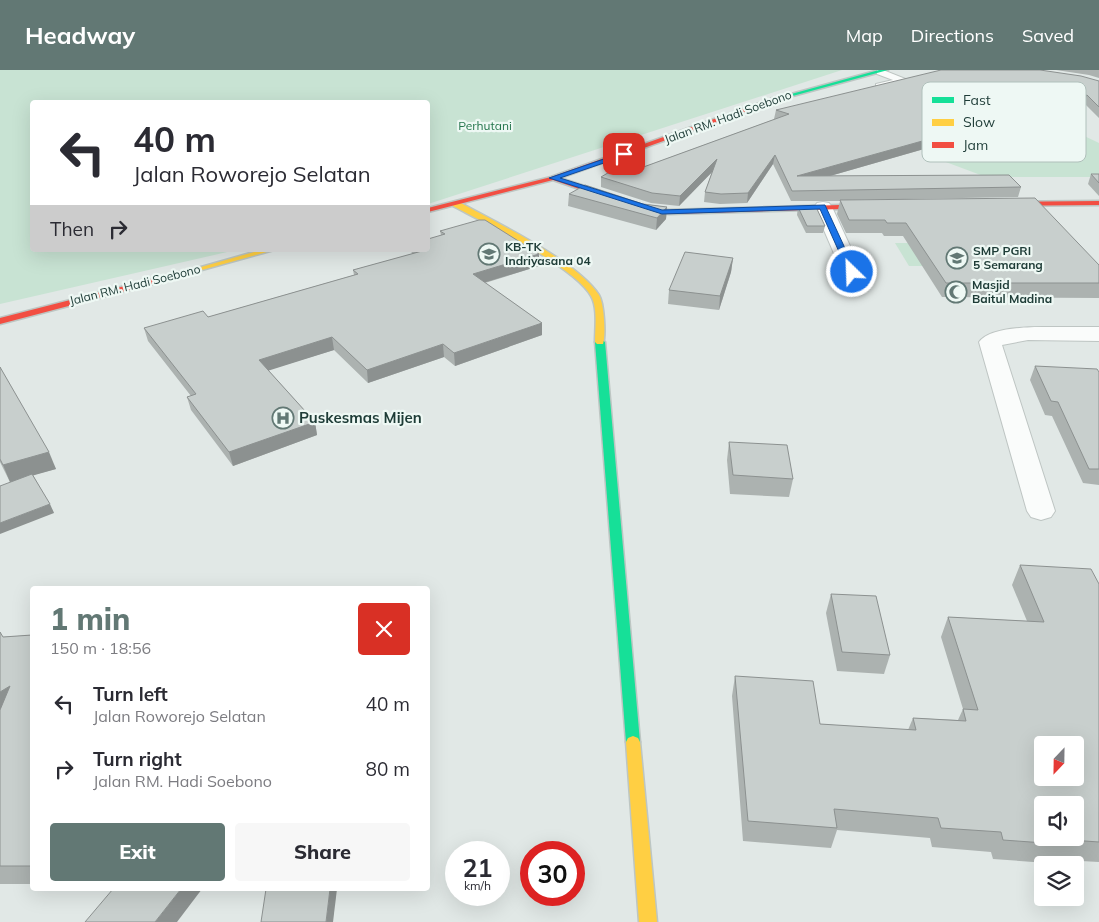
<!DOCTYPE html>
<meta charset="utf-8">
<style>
body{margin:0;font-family:Mulish,sans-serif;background:#f7f7f7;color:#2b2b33;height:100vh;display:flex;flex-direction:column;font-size:19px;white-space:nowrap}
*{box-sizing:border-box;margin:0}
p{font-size:16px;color:#7c7c81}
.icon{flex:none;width:28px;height:28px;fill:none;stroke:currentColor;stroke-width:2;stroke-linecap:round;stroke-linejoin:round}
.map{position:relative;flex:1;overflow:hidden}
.details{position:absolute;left:30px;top:516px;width:400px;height:305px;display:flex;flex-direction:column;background:#fff;border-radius:5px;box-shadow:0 5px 20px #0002}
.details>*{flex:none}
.banner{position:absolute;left:30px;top:30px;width:400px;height:152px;border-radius:5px;box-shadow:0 5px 20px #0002;background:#fff;color:#2b2b33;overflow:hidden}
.needle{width:32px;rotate:202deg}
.fabs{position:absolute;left:1034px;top:666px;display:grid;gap:10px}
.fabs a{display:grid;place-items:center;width:50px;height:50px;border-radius:5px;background:#fff;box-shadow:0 5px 20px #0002;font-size:25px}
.speed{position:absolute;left:445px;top:771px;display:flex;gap:10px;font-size:25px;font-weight:700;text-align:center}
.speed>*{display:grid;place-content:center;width:65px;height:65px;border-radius:50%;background:#fff;box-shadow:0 5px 20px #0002;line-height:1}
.speed small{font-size:12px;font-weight:400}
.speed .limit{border:8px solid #d22;background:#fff;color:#111}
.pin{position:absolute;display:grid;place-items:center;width:42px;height:42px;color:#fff;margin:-21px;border-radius:10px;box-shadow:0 2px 8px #0006}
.me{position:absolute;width:55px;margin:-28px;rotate:336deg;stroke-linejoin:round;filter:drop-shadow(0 0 4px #0008)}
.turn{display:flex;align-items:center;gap:18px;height:105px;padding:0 20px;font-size:22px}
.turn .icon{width:65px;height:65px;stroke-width:2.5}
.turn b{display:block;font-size:35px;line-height:42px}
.then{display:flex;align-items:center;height:48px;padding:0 20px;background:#0003;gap:10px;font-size:19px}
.round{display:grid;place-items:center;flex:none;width:52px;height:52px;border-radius:5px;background:#f7f7f7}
.head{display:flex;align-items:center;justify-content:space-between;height:85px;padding:0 20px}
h1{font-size:30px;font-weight:800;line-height:38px;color:#627874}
.action{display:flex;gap:10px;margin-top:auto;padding:10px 20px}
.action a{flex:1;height:58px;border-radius:5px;background:#627874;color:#fff;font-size:20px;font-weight:800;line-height:58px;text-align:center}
.action a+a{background:#f7f7f7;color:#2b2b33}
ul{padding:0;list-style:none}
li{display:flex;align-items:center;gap:15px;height:65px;padding:0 20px}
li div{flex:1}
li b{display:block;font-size:19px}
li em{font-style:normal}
header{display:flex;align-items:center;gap:30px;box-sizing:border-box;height:70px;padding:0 25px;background:#627874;color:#fff}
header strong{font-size:24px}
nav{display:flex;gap:28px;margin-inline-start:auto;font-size:18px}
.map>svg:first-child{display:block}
.green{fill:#c8e3d3}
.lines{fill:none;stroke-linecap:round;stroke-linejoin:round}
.lane-casing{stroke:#bec5c3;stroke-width:2}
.street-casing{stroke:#bec5c3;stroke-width:2}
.fast-casing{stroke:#bdc6c3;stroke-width:3}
.slow-casing{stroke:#bdc6c3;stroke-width:3}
.jam-casing{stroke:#bdc6c3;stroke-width:3}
.lane{fill:#fafcfb;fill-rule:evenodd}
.street{fill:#fafcfb;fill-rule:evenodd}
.fast{fill:#16e098;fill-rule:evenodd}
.slow{fill:#ffcf43;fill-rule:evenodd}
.jam{fill:#f24e42;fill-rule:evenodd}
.wall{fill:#acb2b0}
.shaded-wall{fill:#8c9190}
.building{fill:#c8cfcd;stroke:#8c9190;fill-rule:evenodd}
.route{fill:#1a73e8;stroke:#114b97}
.labels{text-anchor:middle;stroke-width:4.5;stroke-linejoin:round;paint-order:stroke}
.far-street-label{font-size:12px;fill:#1e3c37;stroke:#eef8f4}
.far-park-label{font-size:12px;fill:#25764d;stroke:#eef8f4}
.far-poi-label{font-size:12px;font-weight:bold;fill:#1e3c37;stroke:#eef8f4;text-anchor:start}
.poi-label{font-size:15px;font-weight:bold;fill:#1e3c37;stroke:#eef8f4;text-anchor:start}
.key{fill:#eef8f4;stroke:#b0c0bb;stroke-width:1}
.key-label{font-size:14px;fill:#1e3c37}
</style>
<header>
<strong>Headway</strong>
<nav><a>Map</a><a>Directions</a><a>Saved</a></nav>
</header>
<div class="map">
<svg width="1099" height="852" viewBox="0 0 1099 852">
<rect width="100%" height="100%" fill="#e1e8e6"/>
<g class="green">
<polygon points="0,0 842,0 428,134 428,32 32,32 32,180 236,180 0,234"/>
<polygon points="1057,53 1099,73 1099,107 986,107 927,85"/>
<polygon points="895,173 950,173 967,196 909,196"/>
</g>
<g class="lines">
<g class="lane-casing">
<polygon id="lane" points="877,0 883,0 908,10 876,18 876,14 893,10 877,4"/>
</g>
<g class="street-casing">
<g id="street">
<polygon points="823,132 829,133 832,137 862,202 859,206 845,206 842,202 814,137 817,133"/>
<path d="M 1043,257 L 1099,257 L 1099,271 L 1028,270 L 1002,275 L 1055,441 L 1051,447 L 1041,450 L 1031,447 L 1027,441 L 979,272 C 989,258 1027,257 1043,257 Z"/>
</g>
</g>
<g class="fast-casing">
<g id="fast">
<polygon points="879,0 888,0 778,30 773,29"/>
<polygon points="600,269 605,272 640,672 638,676 633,678 628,676 626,672 595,272"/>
</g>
</g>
<g class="slow-casing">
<g id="slow">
<path d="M 453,132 L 459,132 C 495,152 577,191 599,225 C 604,233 606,265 603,274 L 597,274 L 595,272 C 595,258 598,238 591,226 C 575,197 485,153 453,136 Z"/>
<polygon points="261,180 274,180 191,203 187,201"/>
<polygon points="633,666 638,668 640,672 657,852 639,852 626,672 628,668"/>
</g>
</g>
<g class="jam-casing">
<g id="jam">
<polygon points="776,27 778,30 560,108 650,138 669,140 875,134 879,136 878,138 669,144 646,142 553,110 428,142 428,138 551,107"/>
<polygon points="1099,131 1099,135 1003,136 999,134 1003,132"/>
<polygon points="191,199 194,199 194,203 0,254 0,248"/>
</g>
</g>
<use href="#lane" class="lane"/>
<use href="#street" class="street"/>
<use href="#fast" class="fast"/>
<use href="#slow" class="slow"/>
<use href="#jam" class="jam"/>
</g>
<g class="wall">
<polygon points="1056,0 1099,0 1099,8 1089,5"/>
<polygon points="1099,11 1099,48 1084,33 830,106 1021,117 1018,127 849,130 1099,195 1099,228 942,227 903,166 884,166 882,163 846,163 837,144 840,131 791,131 773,94 747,133 720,134 704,132 705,122 712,102 679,136 651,133 601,117 601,107 638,99 775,49 774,49 776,40"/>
<polygon points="1091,104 1099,104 1099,126 1088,114"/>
<polygon points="569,124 667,137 666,149 656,160 568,136"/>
<polygon points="798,137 825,156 823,163 806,163 797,145"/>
<polygon points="440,161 539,184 539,196 485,213 542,253 542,265 455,296 444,287 368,313 334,280 268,300 315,352 317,365 233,396 191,340 187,327 191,326 148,271 144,258 208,247 354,205 353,200 412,184 411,180 428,180 441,165"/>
<polygon points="733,188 731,202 719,240 668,234 669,220"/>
<polygon points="1035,296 1099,302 1099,415 1083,413 1052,346 1045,345 1030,310"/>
<polygon points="0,297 56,399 33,405 54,443 10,412 0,392"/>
<polygon points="729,372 793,409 789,427 730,424 727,390"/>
<polygon points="1020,495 1099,514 1099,792 1063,790 1061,794 993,789 991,782 932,777 930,768 837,760 831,778 743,771 732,626 735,606 820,654 908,660 913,648 958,650 963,639 941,567 948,547 1027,551 1012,515"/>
<polygon points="831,524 890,585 884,604 837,601 826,543"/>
<polygon points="0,562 3,567 32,565 32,814 0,814"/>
</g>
<g class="shaded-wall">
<polygon points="1087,25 1084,33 795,116 797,106"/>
<polygon points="775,85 773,94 747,133 748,123"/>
<polygon points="717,89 716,98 679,136 680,126"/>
<polygon points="667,137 666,149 656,160 657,148"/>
<polygon points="539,184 539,196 473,216 473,204"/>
<polygon points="733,188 731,202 719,240 720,226"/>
<polygon points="542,253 542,265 455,296 454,283"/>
<polygon points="332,267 334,280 261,303 259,290"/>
<polygon points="443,274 444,287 368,313 367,300"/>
<polygon points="315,352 317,365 233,396 229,382"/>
<polygon points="49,382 56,399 10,412 3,395"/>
<polygon points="50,434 54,443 0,464 0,453"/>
<polygon points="10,616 0,646 0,622"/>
<polygon points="181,819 202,819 177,852 155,852"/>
<polygon points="330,819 337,819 333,852 326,852"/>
</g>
<g class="building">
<polygon points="941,0 1040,0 1081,6 1099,11 1099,37 1087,25 797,106 1009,105 1021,117 792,121 775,85 748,123 721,124 705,122 717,89 680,126 652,123 601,107 623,94 638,99 789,44 776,40"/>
<polygon points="1091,104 1099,104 1099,113"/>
<polygon points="585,115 643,134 667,137 657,148 569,124"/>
<polygon points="1035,128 1099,195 1099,213 946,213 906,153 887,153 885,150 849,150 840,130"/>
<polygon points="798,137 816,137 825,156 807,156"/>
<polygon points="479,150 485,150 539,184 473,204 542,253 454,283 443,274 367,300 332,267 259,290 315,352 229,382 187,327 196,324 144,258 203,241 208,247 358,204 353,200 422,181 420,180 428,180 428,169 445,164 440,161"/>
<polygon points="685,182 733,188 720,226 669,220"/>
<polygon points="1035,296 1097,299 1099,302 1099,399 1089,399 1058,332 1051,331"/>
<polygon points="0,297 49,382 3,395 0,389"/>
<polygon points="729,372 787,375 793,409 733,405"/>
<polygon points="32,404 50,434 0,453 0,416"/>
<path d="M 1020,495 L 1091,499 L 1099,514 L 1099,772 L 1071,770 L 1072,775 L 1003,770 L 1001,762 L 941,758 L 938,748 L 834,739 L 837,758 L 748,751 L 735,606 L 813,611 L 820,654 L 916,660 L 913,648 L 966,651 L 963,639 L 978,640 L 948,547 L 1044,552 ZM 1042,675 L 1075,675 L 1075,708 L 1042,708 ZM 1042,735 L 1075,735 L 1075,768 L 1042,768 Z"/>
<polygon points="831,524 876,526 890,585 842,582"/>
<polygon points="0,562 3,567 32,565 32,796 0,796 0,640 10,616 0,622"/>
<polygon points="113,819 181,819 155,852 85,852"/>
<polygon points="266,819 330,819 326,852 261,852"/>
</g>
<polygon class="route" points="624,82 627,85 560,108 662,140 825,135 856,202 852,205 848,202 820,139 662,144 549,108"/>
<defs>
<g id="school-ring" transform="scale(1.125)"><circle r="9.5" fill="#eef8f4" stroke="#627874" stroke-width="1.5"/><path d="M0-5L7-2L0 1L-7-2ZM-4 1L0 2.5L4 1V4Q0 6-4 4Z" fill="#627874"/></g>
<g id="mosque-ring" transform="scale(1.125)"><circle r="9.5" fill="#eef8f4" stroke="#627874" stroke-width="1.5"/><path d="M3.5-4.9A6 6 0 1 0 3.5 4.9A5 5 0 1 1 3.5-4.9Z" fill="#627874"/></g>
<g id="hospital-ring" transform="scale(1.125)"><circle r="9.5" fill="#eef8f4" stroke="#627874" stroke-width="1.5"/><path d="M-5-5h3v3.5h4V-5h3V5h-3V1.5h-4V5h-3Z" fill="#627874"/></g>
</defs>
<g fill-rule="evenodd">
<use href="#school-ring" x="489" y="184"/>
<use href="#school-ring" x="957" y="188"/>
<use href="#mosque-ring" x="956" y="222"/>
<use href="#hospital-ring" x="283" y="348"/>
</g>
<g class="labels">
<g class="far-street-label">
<text transform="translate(728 47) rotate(-20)" y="4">Jalan RM. Hadi Soebono</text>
<text transform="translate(135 215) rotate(-14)" y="4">Jalan RM. Hadi Soebono</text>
</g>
<g class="far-park-label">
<text x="485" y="60">Perhutani</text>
</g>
<g class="far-poi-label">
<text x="505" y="181">KB-TK<tspan x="505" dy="14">Indriyasana 04</tspan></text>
<text x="973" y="185">SMP PGRI<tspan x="973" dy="14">5 Semarang</tspan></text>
<text x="972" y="219">Masjid<tspan x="972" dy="14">Baitul Madina</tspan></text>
</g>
<g class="poi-label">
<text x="299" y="353">Puskesmas Mijen</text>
</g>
</g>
<rect x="922" y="12" width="164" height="80" rx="8" class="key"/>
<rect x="932" y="27" width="22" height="6" fill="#16e098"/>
<rect x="932" y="49" width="22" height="7" fill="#ffcf43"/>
<rect x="932" y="72" width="22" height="6" fill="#f24e42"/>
<g class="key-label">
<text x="963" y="35">Fast</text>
<text x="963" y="57">Slow</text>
<text x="963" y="80">Jam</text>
</g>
</svg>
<div class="fabs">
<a><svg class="needle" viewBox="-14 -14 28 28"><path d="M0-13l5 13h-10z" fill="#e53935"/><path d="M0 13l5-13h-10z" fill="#7c7c81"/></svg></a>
<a><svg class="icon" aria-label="sound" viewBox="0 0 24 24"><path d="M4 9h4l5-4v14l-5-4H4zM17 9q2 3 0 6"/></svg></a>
<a><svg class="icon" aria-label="layers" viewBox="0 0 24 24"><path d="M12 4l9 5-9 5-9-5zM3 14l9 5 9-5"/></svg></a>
</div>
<div class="speed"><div>21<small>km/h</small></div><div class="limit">30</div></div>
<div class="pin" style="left:624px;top:84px;background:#d93025"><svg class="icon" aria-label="arrive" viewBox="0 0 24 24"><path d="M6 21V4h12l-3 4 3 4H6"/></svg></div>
<svg class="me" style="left:852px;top:202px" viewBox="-20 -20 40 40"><circle r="17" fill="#1a73e8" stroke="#fff" stroke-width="3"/><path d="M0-11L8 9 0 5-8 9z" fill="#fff"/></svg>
<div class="banner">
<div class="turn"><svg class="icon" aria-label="left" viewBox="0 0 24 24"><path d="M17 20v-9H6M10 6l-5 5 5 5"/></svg><div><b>40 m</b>Jalan Roworejo Selatan</div></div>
<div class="then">Then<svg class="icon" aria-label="right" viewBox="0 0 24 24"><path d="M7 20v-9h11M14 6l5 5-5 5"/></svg></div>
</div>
<section class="details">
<div class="head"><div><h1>1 min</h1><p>150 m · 18:56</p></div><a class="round" style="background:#d93025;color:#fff"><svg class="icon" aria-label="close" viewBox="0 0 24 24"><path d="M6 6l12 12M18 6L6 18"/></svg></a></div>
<ul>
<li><svg class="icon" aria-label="left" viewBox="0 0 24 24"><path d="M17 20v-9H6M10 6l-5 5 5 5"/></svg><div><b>Turn left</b><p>Jalan Roworejo Selatan</p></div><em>40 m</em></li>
<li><svg class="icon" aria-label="right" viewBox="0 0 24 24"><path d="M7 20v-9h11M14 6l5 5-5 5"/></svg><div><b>Turn right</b><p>Jalan RM. Hadi Soebono</p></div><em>80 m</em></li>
</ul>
<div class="action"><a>Exit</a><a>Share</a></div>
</section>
</div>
